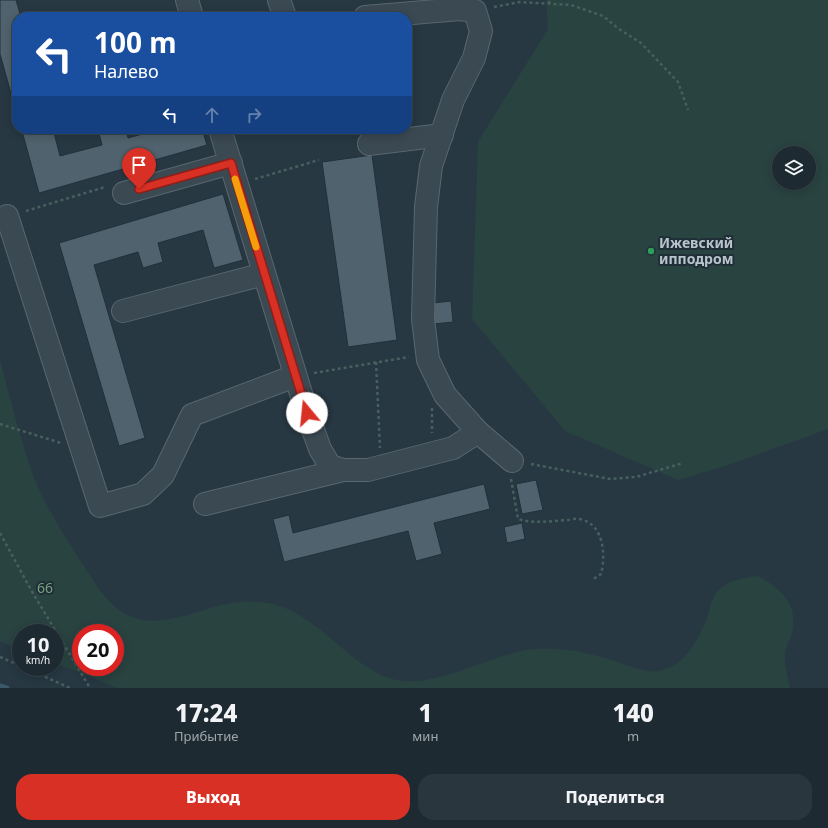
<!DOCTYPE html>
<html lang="ru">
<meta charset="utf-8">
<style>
body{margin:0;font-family:"Noto Sans",sans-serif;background:#2a363e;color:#f1f3f6;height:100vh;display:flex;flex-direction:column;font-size:15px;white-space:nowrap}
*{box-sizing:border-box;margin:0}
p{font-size:13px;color:#a0a7ac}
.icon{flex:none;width:22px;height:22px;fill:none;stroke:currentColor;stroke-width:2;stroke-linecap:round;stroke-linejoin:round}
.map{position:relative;height:688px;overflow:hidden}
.drawer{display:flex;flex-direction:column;background:#1d2a32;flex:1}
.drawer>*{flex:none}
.hud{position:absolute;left:12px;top:12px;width:400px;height:122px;border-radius:16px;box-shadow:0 2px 10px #0003,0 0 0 1px #3b464d;background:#1a4fa0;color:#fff;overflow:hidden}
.controls{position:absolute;left:772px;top:146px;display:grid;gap:8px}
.controls a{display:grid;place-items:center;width:44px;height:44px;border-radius:50%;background:#1d2a32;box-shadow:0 2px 10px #0003,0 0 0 1px #3b464d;font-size:20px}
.speed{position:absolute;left:12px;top:624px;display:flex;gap:8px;font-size:20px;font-weight:700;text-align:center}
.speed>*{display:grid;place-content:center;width:52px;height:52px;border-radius:50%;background:#1d2a32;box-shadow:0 2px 10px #0003,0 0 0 1px #3b464d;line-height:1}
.speed small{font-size:10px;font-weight:400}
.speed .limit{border:6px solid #d22;background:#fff;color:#111}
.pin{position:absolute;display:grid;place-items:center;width:34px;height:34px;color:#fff;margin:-41px -17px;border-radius:50% 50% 50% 0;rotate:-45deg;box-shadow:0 0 4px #0007}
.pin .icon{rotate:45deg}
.me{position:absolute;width:44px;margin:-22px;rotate:343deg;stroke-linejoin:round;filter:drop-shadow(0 0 3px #0008)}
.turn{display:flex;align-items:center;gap:14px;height:84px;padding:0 16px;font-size:18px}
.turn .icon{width:52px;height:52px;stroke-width:2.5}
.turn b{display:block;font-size:28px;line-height:34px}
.lanes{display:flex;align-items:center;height:38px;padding:0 16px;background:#0003;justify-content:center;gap:20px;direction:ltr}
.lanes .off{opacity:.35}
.eta{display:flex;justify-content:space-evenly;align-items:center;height:68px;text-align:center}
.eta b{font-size:24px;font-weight:800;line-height:28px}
.button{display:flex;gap:8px;margin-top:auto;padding:8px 16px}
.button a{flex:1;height:46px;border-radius:16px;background:#d93025;color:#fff;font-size:16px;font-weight:800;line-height:46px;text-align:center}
.button a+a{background:#2a363e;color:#f1f3f6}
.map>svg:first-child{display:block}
.green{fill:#294341;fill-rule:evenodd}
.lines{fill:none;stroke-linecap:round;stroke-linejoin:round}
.stream{stroke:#3a5869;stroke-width:5}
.building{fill:#50626d;stroke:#22303a}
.minor-casing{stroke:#59676f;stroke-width:24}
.path{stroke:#475f5d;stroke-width:2.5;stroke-dasharray:3 3;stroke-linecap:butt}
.minor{stroke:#3b4952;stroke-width:22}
.route-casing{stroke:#8d1f18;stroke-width:10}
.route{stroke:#d93025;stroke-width:7}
.slow{stroke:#f59e0b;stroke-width:7}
.leisure-dot{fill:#2e9e5b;stroke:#202e38;stroke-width:1.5}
.labels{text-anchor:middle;stroke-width:4;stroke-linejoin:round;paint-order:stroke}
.poi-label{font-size:14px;font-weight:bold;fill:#b8c4cc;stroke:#202e38;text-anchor:start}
.park-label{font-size:14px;fill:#76a277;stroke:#202e38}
</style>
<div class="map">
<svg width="828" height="688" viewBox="0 0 828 688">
<rect width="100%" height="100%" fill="#273843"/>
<g class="green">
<path d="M 546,0 L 828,0 L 828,429 L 728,465 L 678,480 L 565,431 L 472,319 L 478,142 L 548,29 ZM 779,153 L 809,153 L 809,183 L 779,183 Z"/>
<path d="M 0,360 C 10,398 20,438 33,475 C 44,505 63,533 80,560 C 90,575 100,593 114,606 C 150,639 197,607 238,602 C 245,601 253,602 261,602 C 317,607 348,670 397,680 C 439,688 491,653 535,649 C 561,647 589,653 614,661 C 629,665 647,675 663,670 C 687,664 700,636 708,615 C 710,608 712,599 716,593 C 723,584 734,580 745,578 C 749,577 753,576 756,576 C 762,577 771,584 776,588 C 791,600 796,614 792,633 C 790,640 785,647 785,654 C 784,664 788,678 790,688 L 118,688 L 55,663 L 55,633 L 21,633 L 21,650 L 0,641 ZM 81,633 L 115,633 L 115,667 L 81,667 Z"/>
</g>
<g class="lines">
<polyline class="stream" points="0,686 7,688"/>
</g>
<g class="building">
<polygon points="0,0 16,0 21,17 17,17 17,115 0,54"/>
<polygon points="30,129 53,129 60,156 102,145 98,129 126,129 128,138 161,129 202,129 207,145 39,193 22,131"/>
<polygon points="372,155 397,340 348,347 322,162"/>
<polygon points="223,194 243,260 214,268 203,230 158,243 163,262 143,268 138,252 94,265 145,438 119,446 59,243"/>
<polygon points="451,301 453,322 434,324 433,303"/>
<polygon points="536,480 543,510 522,514 516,484"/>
<polygon points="484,484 490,509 434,523 442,554 416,561 408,531 284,562 273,519 289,515 293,533"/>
<polygon points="522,523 525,539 507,543 504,527"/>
</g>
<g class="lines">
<g class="minor-casing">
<g id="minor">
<polyline points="187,0 192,17"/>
<polyline points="279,0 285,17"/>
<polyline points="365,17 460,9 475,11 481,31 474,58 453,100 431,166 426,207 423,319 428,360 445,395 478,432 512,461"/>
<polyline points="220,129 307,413 320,449 330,466 343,470 368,470 453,448 478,432"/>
<polyline points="369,144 442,135"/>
<polyline points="124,193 231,163"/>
<polyline points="7,216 100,506 143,494 163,475 192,415 295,376"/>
<polyline points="123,311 264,274"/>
<polyline points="205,504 343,470"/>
</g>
</g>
<g class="path">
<polyline points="548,3 553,0"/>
<polyline points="494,7 520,2 571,5 603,16 619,29 641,43 678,82 688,110"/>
<polyline points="255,179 319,160"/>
<polyline points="26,211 105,187"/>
<polyline points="376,362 380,448"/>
<polyline points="314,373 409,357"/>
<polyline points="432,408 432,433"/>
<polyline points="0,424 61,443"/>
<polyline points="531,464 610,479 636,477 683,463"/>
<path d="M 511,479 L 518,519 C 535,524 550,521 567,520 C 570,520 575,518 579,519 C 604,523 606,555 601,574 L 592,580"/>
<polyline points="0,533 31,590 90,688"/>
<polyline points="0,657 21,666"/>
<polyline points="23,667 70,688"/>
</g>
<use href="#minor" class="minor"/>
</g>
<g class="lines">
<g class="route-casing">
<polyline id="route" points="139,189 231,163 307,413"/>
</g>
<use href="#route" class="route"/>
<polyline class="slow" points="235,179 256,247"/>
</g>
<circle class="leisure-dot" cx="651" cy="251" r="4"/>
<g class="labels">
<g class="poi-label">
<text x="659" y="248">Ижевский<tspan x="659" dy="16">ипподром</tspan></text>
</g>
<g class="park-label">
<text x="45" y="593">66</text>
</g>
</g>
</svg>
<div class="controls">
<a><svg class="icon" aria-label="layers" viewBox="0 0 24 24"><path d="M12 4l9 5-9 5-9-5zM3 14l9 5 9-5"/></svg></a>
</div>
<div class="speed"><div>10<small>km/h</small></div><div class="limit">20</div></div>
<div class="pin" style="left:139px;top:189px;background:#d93025"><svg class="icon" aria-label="arrive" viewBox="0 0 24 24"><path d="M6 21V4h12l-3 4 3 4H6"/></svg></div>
<svg class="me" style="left:307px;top:413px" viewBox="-20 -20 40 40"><circle r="19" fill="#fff"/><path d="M0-13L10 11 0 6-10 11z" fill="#d93025"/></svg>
<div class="hud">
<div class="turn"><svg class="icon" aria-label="left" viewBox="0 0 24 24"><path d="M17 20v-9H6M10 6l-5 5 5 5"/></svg><div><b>100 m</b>Налево</div></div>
<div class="lanes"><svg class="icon" aria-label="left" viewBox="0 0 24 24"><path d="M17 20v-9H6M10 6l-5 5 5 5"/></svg><svg class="icon off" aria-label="ahead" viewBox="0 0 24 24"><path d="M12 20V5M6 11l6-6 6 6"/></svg><svg class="icon off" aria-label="right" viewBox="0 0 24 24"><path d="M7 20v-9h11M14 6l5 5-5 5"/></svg></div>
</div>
</div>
<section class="drawer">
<div class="eta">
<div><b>17:24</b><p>Прибытие</p></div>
<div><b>1</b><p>мин</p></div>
<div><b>140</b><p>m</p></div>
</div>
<div class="button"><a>Выход</a><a>Поделиться</a></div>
</section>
